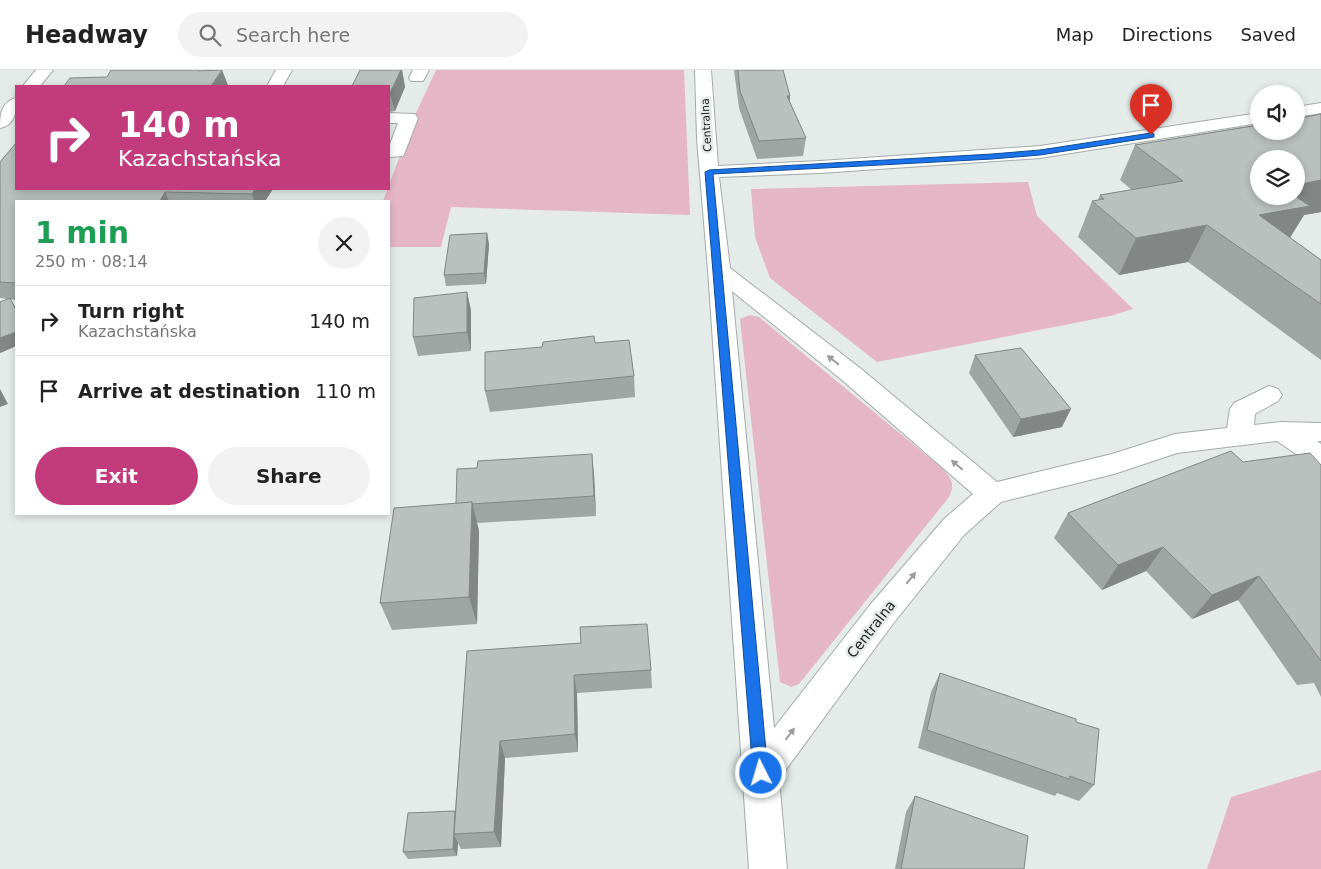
<!DOCTYPE html>
<meta charset="utf-8">
<style>
body{margin:0;font-family:"DejaVu Sans",sans-serif;background:#f2f2f2;color:#222;height:100vh;display:flex;flex-direction:column;font-size:19px;white-space:nowrap}
*{box-sizing:border-box;margin:0}
p{font-size:16px;color:#767676}
.icon{flex:none;width:28px;height:28px;fill:none;stroke:currentColor;stroke-width:2;stroke-linecap:round;stroke-linejoin:round}
.map{position:relative;flex:1;overflow:hidden}
.drawer{position:absolute;left:15px;top:130px;width:375px;height:315px;display:flex;flex-direction:column;background:#fff;border-radius:0px;box-shadow:0 2px 8px #0003}
.drawer>*{flex:none}
.hud{position:absolute;left:15px;top:15px;width:375px;height:105px;border-radius:0px;box-shadow:0 2px 8px #0003;background:#c23b7c;color:#fff;overflow:hidden}
.tools{position:absolute;left:1250px;top:15px;display:grid;gap:10px}
.tools a{display:grid;place-items:center;width:55px;height:55px;border-radius:50%;background:#fff;box-shadow:0 2px 8px #0003;font-size:25px}
.pin{position:absolute;display:grid;place-items:center;width:42px;height:42px;color:#fff;margin:-51px -21px;border-radius:50% 50% 50% 0;rotate:-45deg;box-shadow:0 0 5px #0007}
.pin .icon{rotate:45deg}
.me{position:absolute;width:55px;margin:-28px;rotate:355deg;stroke-linejoin:round;filter:drop-shadow(0 0 4px #0008)}
.turn{display:flex;align-items:center;gap:18px;height:105px;padding:0 20px;font-size:22px}
.turn .icon{width:65px;height:65px;stroke-width:2.5}
.turn b{display:block;font-size:35px;line-height:42px}
.round{display:grid;place-items:center;flex:none;width:52px;height:52px;border-radius:26px;background:#f2f2f2}
.overview{display:flex;align-items:center;justify-content:space-between;height:85px;padding:0 20px}
h1{font-size:30px;font-weight:700;line-height:38px;color:#1e9e55}
.primary-button{display:flex;gap:10px;margin-top:auto;padding:10px 20px}
.primary-button a{flex:1;height:58px;border-radius:30px;background:#c23b7c;color:#fff;font-size:20px;font-weight:700;line-height:58px;text-align:center}
.primary-button a+a{background:#f2f2f2;color:#222}
ul{padding:0;list-style:none}
li{display:flex;align-items:center;gap:15px;height:70px;padding:0 20px;border-top:1px solid #e0e0e0}
li div{flex:1}
li b{display:block;font-size:19px}
li em{font-style:normal}
header{display:flex;align-items:center;gap:30px;box-sizing:border-box;height:70px;padding:0 25px;background:#fff;border-bottom:1px solid #e0e0e0}
header strong{font-size:24px}
nav{display:flex;gap:28px;margin-inline-start:auto;font-size:18px}
.search{width:350px;height:45px;background:#f2f2f2;display:flex;align-items:center;gap:12px;box-sizing:border-box;padding:0 18px;border-radius:28px;color:#767676;font-size:19px}
.map>svg:first-child{display:block}
.green{fill:#e5b6c6}
.lines{fill:none;stroke-linecap:round;stroke-linejoin:round}
.minor-casing{stroke:#a4aaa8;stroke-width:2}
.minor{fill:#fff;fill-rule:evenodd}
.wall{fill:#9fa5a3}
.shaded-wall{fill:#828684}
.building{fill:#b9c0bd;stroke:#828684}
.oneway{fill:#9b9c9c}
.route{fill:#1a73e8;stroke:#114b97}
.labels{text-anchor:middle;stroke-width:5;stroke-linejoin:round;paint-order:stroke}
.far-street-label{font-size:11px;fill:#212423;stroke:#e4ebe9}
.street-label{font-size:14px;fill:#212423;stroke:#e4ebe9}
</style>
<header>
<strong>Headway</strong>
<div class="search"><svg class="icon" aria-label="search" viewBox="0 0 24 24"><circle cx="10" cy="10" r="6"/><path d="M15 15l6 6"/></svg>Search here</div>
<nav><a>Map</a><a>Directions</a><a>Saved</a></nav>
</header>
<div class="map">
<svg width="1321" height="799" viewBox="0 0 1321 799">
<rect width="100%" height="100%" fill="#e4ebe9"/>
<g class="green">
<polygon points="436,0 684,0 690,145 451,137 441,177 389,177 389,131 383,131 415,45"/>
<polygon points="1028,112 1037,146 1133,239 1110,246 877,292 770,208 755,167 751,119"/>
<path d="M 750,245 L 759,247 L 943,399 C 952,410 955,414 949,427 L 799,614 L 791,617 L 780,612 L 740,249 Z"/>
<polygon points="1321,700 1321,799 1207,799 1231,727"/>
</g>
<g class="lines">
<g class="minor-casing">
<g id="minor">
<polygon points="36,0 53,0 40,16 23,16"/>
<polygon points="276,0 292,0 283,16 267,16"/>
<polygon points="413,0 429,0 423,11 411,11 409,8"/>
<path d="M 695,0 L 711,0 L 718,96 L 820,91 L 1040,76 L 1259,43 L 1259,53 L 1040,88 L 820,103 L 719,107 L 730,198 L 860,298 L 997,412 L 1112,384 L 1175,364 L 1227,358 L 1230,339 L 1234,333 L 1269,316 L 1278,319 L 1282,325 L 1278,331 L 1255,344 L 1254,355 L 1281,352 L 1321,353 L 1321,371 L 1317,371 L 1321,374 L 1321,397 L 1311,394 L 1277,371 L 1177,383 L 1114,404 L 1001,432 L 964,465 L 892,555 L 779,709 L 787,799 L 749,799 L 708,200 L 697,69 ZM 732,221 L 842,310 L 973,424 L 944,449 L 870,535 L 774,658 Z"/>
<path d="M 16,28 C 17,41 15,55 0,58 C 0,45 1,32 16,28 Z"/>
<polygon points="1321,33 1321,43 1296,47 1296,37"/>
<polygon points="389,43 415,44 418,48 405,82 403,86 389,87 389,77 398,53 389,53"/>
</g>
</g>
<use href="#minor" class="minor"/>
</g>
<g class="wall">
<polygon points="360,0 402,0 405,17 395,41 389,42 389,16"/>
<polygon points="734,0 783,0 790,26 790,32 806,68 803,86 757,89 739,38"/>
<polygon points="1321,44 1321,142 1304,145 1290,168 1321,190 1321,290 1188,192 1119,205 1078,167 1092,131 1098,130 1100,125 1132,120 1120,110 1135,75"/>
<polygon points="0,92 16,119 273,119 265,131 16,131 16,230 10,229 16,238 16,276 0,283 0,232 8,229 0,228"/>
<polygon points="489,174 486,214 446,216 444,205"/>
<polygon points="467,222 471,241 471,281 418,286 413,267"/>
<polygon points="595,273 634,306 635,327 490,342 485,321"/>
<polygon points="975,285 1062,357 1013,367 969,303"/>
<polygon points="1243,392 1321,395 1321,627 1314,613 1297,615 1238,530 1192,549 1146,501 1102,520 1054,468 1068,443"/>
<polygon points="594,404 596,446 477,453 479,461 477,554 392,560 380,533 456,434"/>
<polygon points="467,581 651,600 652,618 577,623 578,682 505,688 501,777 461,779 458,773 457,786 408,789 403,782 455,741"/>
<polygon points="940,603 1076,652 1094,715 1079,731 1057,723 1055,726 918,678 931,622"/>
<polygon points="915,726 1024,799 895,799 906,742"/>
</g>
<g class="shaded-wall">
<polygon points="222,0 228,15 227,16 211,16"/>
<polygon points="401,0 402,0 405,17 395,41 390,23"/>
<polygon points="787,26 790,26 788,43"/>
<polygon points="1321,110 1321,142 1304,145 1287,172 1259,145 1277,126 1296,126 1296,115"/>
<polygon points="161,119 165,122 169,131 160,131"/>
<polygon points="255,119 273,119 265,131 254,131 252,124"/>
<polygon points="1207,155 1188,192 1119,205 1136,168"/>
<polygon points="487,163 489,174 486,214 484,203"/>
<polygon points="467,222 471,241 471,281 467,262"/>
<polygon points="16,262 16,276 0,283 0,268"/>
<polygon points="0,319 8,334 0,337"/>
<polygon points="1071,339 1062,357 1013,367 1021,349"/>
<polygon points="592,384 594,404 596,446 594,426"/>
<polygon points="472,432 479,461 477,554 469,527"/>
<polygon points="1163,477 1146,501 1102,520 1118,495"/>
<polygon points="1259,506 1238,530 1192,549 1212,525"/>
<polygon points="574,605 577,623 578,682 575,664"/>
<polygon points="500,671 505,688 501,777 494,762"/>
<polygon points="454,765 458,773 457,786 453,779"/>
</g>
<g class="building">
<polygon points="111,0 198,0 198,1 222,0 211,16 64,16 70,8 107,7"/>
<polygon points="360,0 401,0 390,23 389,23 389,16 352,16"/>
<polygon points="738,0 783,0 790,26 787,26 806,68 759,71 740,21"/>
<polygon points="1321,44 1321,110 1296,115 1296,89 1259,89 1259,126 1295,126 1310,136 1259,145 1321,190 1321,234 1207,155 1136,168 1092,131 1104,129 1100,125 1183,111 1135,75 1259,55 1259,61 1296,61 1296,49"/>
<polygon points="16,73 16,119 255,119 252,124 165,122 160,131 16,131 16,213 0,212 0,92"/>
<polygon points="487,163 484,203 444,205 450,165"/>
<polygon points="467,222 467,262 413,267 414,228"/>
<polygon points="10,228 16,240 16,262 0,268 0,232"/>
<polygon points="594,266 595,273 629,270 634,306 485,321 485,282 542,277 543,272"/>
<polygon points="1021,278 1071,339 1021,349 975,285"/>
<polygon points="1231,381 1243,392 1310,383 1321,395 1321,591 1259,506 1212,525 1163,477 1118,495 1068,443"/>
<polygon points="592,384 594,426 472,434 472,432 456,434 457,399 477,398 478,391"/>
<polygon points="472,432 469,527 380,533 394,438"/>
<polygon points="647,554 651,600 574,605 575,664 500,671 494,762 454,764 467,581 581,573 580,557"/>
<polygon points="940,603 1076,649 1076,652 1099,659 1094,715 1070,706 1069,709 927,660"/>
<polygon points="915,726 1028,766 1024,799 901,799"/>
<polygon points="455,741 453,779 403,782 408,743"/>
</g>
<defs><path id="oneway-solid" d="M-6-.8H1V-3.2L6.5 0L1 3.2V.8H-6Z" transform="scale(1.25)"/></defs>
<g class="oneway">
<use href="#oneway-solid" transform="translate(833 290) rotate(-142)"/>
<use href="#oneway-solid" transform="translate(957 395) rotate(-140)"/>
<use href="#oneway-solid" transform="translate(911 508) rotate(-51)"/>
<use href="#oneway-solid" transform="translate(790 664) rotate(-52)"/>
</g>
<polygon class="route" points="1151,63 1154,64 1154,67 1040,85 992,89 713,104 768,703 766,708 761,710 755,708 753,703 705,102 709,100 992,84 1040,80"/>
<g class="labels">
<g class="far-street-label">
<text transform="translate(706 55) rotate(-93)" y="4">Centralna</text>
</g>
<g class="street-label">
<text transform="translate(871 559) rotate(-52)" y="5">Centralna</text>
</g>
</g>
</svg>
<div class="tools">
<a><svg class="icon" aria-label="sound" viewBox="0 0 24 24"><path d="M4 9h4l5-4v14l-5-4H4zM17 9q2 3 0 6"/></svg></a>
<a><svg class="icon" aria-label="layers" viewBox="0 0 24 24"><path d="M12 4l9 5-9 5-9-5zM3 14l9 5 9-5"/></svg></a>
</div>
<div class="pin" style="left:1151px;top:65px;background:#d93025"><svg class="icon" aria-label="arrive" viewBox="0 0 24 24"><path d="M6 21V4h12l-3 4 3 4H6"/></svg></div>
<svg class="me" style="left:761px;top:703px" viewBox="-20 -20 40 40"><circle r="17" fill="#1a73e8" stroke="#fff" stroke-width="3"/><path d="M0-11L8 9 0 5-8 9z" fill="#fff"/></svg>
<div class="hud">
<div class="turn"><svg class="icon" aria-label="right" viewBox="0 0 24 24"><path d="M7 20v-9h11M14 6l5 5-5 5"/></svg><div><b>140 m</b>Kazachstańska</div></div>
</div>
<section class="drawer">
<div class="overview"><div><h1>1 min</h1><p>250 m · 08:14</p></div><a class="round"><svg class="icon" aria-label="close" viewBox="0 0 24 24"><path d="M6 6l12 12M18 6L6 18"/></svg></a></div>
<ul>
<li><svg class="icon" aria-label="right" viewBox="0 0 24 24"><path d="M7 20v-9h11M14 6l5 5-5 5"/></svg><div><b>Turn right</b><p>Kazachstańska</p></div><em>140 m</em></li>
<li><svg class="icon" aria-label="arrive" viewBox="0 0 24 24"><path d="M6 21V4h12l-3 4 3 4H6"/></svg><div><b>Arrive at destination</b></div><em>110 m</em></li>
</ul>
<div class="primary-button"><a>Exit</a><a>Share</a></div>
</section>
</div>
